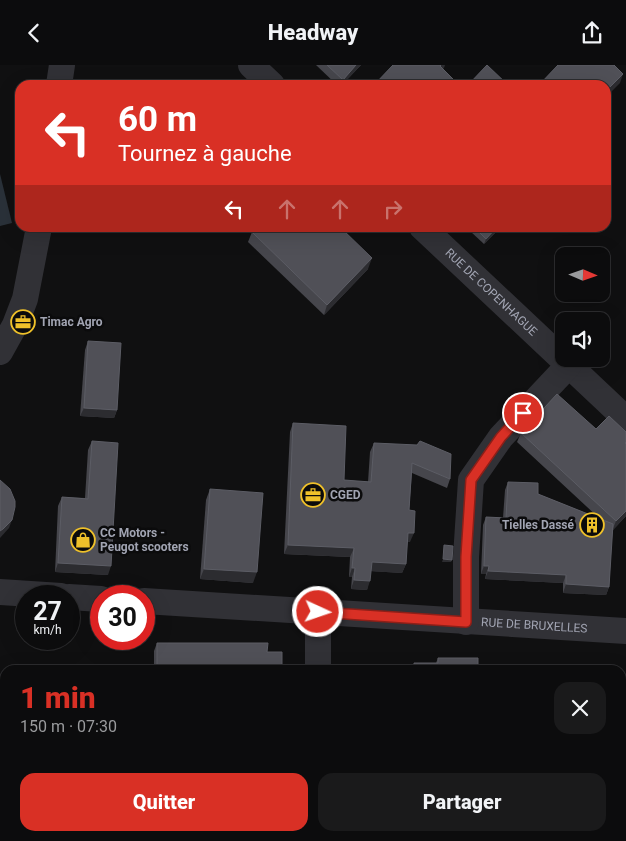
<!DOCTYPE html>
<html lang="fr">
<meta charset="utf-8">
<style>
body{margin:0;font-family:Roboto,sans-serif;background:#1a1a1b;color:#f1f3f6;height:100vh;display:flex;flex-direction:column;font-size:19px;white-space:nowrap}
*{box-sizing:border-box;margin:0}
p{font-size:16px;color:#9a9b9d}
.icon{flex:none;width:28px;height:28px;fill:none;stroke:currentColor;stroke-width:2;stroke-linecap:round;stroke-linejoin:round}
.map{position:relative;flex:1;overflow:hidden}
.details{position:absolute;left:0px;top:600px;width:626px;height:176px;display:flex;flex-direction:column;background:#0c0c0d;border-radius:15px 15px 0 0;box-shadow:0 5px 20px #0002,0 0 0 1px #2c2c2e}
.details>*{flex:none}
.banner{position:absolute;left:15px;top:15px;width:596px;height:152px;border-radius:15px;box-shadow:0 5px 20px #0002,0 0 0 1px #2c2c2e;background:#d93025;color:#fff;overflow:hidden}
.needle{width:32px;rotate:92deg}
.controls{position:absolute;left:555px;top:182px;display:grid;gap:10px}
.controls a{display:grid;place-items:center;width:55px;height:55px;border-radius:10px;background:#0c0c0d;box-shadow:0 5px 20px #0002,0 0 0 1px #2c2c2e;font-size:25px}
.speed{position:absolute;left:15px;top:520px;display:flex;gap:10px;font-size:25px;font-weight:700;text-align:center}
.speed>*{display:grid;place-content:center;width:65px;height:65px;border-radius:50%;background:#0c0c0d;box-shadow:0 5px 20px #0002,0 0 0 1px #2c2c2e;line-height:1}
.speed small{font-size:12px;font-weight:400}
.speed .limit{border:8px solid #d22;background:#fff;color:#111}
.pin{position:absolute;display:grid;place-items:center;width:42px;height:42px;color:#fff;margin:-21px;border:2px solid #fff;border-radius:50%;box-shadow:0 1px 5px #0007}
.me{position:absolute;width:55px;margin:-28px;rotate:93deg;stroke-linejoin:round;filter:drop-shadow(0 0 4px #0008)}
.turn{display:flex;align-items:center;gap:18px;height:105px;padding:0 20px;font-size:22px}
.turn .icon{width:65px;height:65px;stroke-width:2.5}
.turn b{display:block;font-size:35px;line-height:42px}
.lanes{display:flex;align-items:center;height:48px;padding:0 20px;background:#0003;justify-content:center;gap:25px;direction:ltr}
.lanes .off{opacity:.35}
.round{display:grid;place-items:center;flex:none;width:52px;height:52px;border-radius:15px;background:#1a1a1b}
.overview{display:flex;align-items:center;justify-content:space-between;height:85px;padding:0 20px}
h1{font-size:30px;font-weight:800;line-height:38px;color:#d93025}
.action{display:flex;gap:10px;margin-top:auto;padding:10px 20px}
.action a{flex:1;height:58px;border-radius:15px;background:#d93025;color:#fff;font-size:20px;font-weight:800;line-height:58px;text-align:center}
.action a+a{background:#1a1a1b;color:#f1f3f6}
header{display:flex;justify-content:space-between;align-items:center;height:65px;padding:0 20px;background:#0c0c0d;font-size:22px;font-weight:800}
.map>svg:first-child{display:block}
.water{fill:#2a3139}
.lines{fill:none;stroke-linecap:round;stroke-linejoin:round}
.minor{stroke:#313136;stroke-width:26}
.wall{fill:#46464c}
.shaded-wall{fill:#2c2c30}
.building{fill:#505057;stroke:#5c5d65}
.route-casing{stroke:#8d1f18;stroke-width:12}
.route{stroke:#d93025;stroke-width:9}
.labels{text-anchor:middle;stroke-width:5;stroke-linejoin:round;paint-order:stroke}
.street-label{font-size:12px;fill:#a1a4b2;stroke:#0b0b0c}
.poi-label{font-size:12px;font-weight:bold;fill:#a1a4b2;stroke:#0b0b0c;text-anchor:start}
</style>
<header><svg class="icon" aria-label="back" viewBox="0 0 24 24"><path d="M15 5l-7 7 7 7"/></svg>Headway<svg class="icon" aria-label="share" viewBox="0 0 24 24"><path d="M12 15V3M7 8l5-5 5 5M5 13v7h14v-7"/></svg></header>
<div class="map">
<svg width="626" height="776" viewBox="0 0 626 776">
<rect width="100%" height="100%" fill="#101011"/>
<polygon class="water" points="0,109 12,158 0,161"/>
<g class="lines">
<g class="minor">
<polyline points="251,0 272,20"/>
<polyline points="59,20 62,0"/>
<path id="s1" d="M 422,162 L 626,354"/>
<polyline points="0,287 15,260 25,234 39,162"/>
<polyline points="0,527 61,531"/>
<polyline points="69,532 101,534"/>
<path id="s2" d="M 144,536 L 626,566"/>
<polyline points="466,557 466,492 471,415 501,372 568,301"/>
<polyline points="318,605 318,547"/>
<polyline points="0,664 5,710"/>
<polyline points="12,771 12,776"/>
<polyline points="317,776 317,771"/>
</g>
</g>
<g class="wall">
<polygon points="316,0 361,0 342,20 337,20"/>
<polygon points="471,162 501,162 484,179 470,166"/>
<polygon points="252,167 368,204 324,250 248,177"/>
<polygon points="88,276 117,345 114,353 80,351 85,285"/>
<polygon points="293,358 344,415 368,417 370,387 374,378 450,414 447,423 412,408 409,445 410,477 407,477 406,499 402,508 371,506 367,525 351,524 352,512 349,512 350,492 284,489 290,367"/>
<polygon points="521,368 626,451 612,466 609,522 606,530 563,528 563,518 485,514 486,509 481,509 483,460 486,452 503,453 505,425 508,417 600,454 517,377"/>
<polygon points="92,376 108,510 55,507 58,441 62,432 85,433 88,385"/>
<polygon points="210,424 253,518 200,514 206,435"/>
<polygon points="157,578 267,587 282,605 154,605 154,586"/>
<polygon points="438,593 478,605 412,605 414,598 436,598"/>
</g>
<g class="shaded-wall">
<polygon points="356,0 361,0 342,20 341,20 343,15"/>
<polygon points="441,0 445,0 444,3 436,11"/>
<polygon points="623,9 620,18 606,32 606,26"/>
<polygon points="497,162 501,162 484,179 486,174"/>
<polygon points="372,193 368,204 324,250 327,240"/>
<polygon points="84,343 117,345 114,353 80,351"/>
<polygon points="626,446 626,451 612,466 616,456"/>
<polygon points="12,455 9,463 0,473 0,466"/>
<polygon points="408,468 414,468 410,477 404,477"/>
<polygon points="288,480 354,483 350,492 284,489"/>
<polygon points="443,494 452,495 451,497 442,497"/>
<polygon points="372,497 406,499 402,508 368,506"/>
<polygon points="58,498 111,501 108,510 55,507"/>
<polygon points="484,501 489,501 486,509 481,509"/>
<polygon points="352,503 355,503 352,512 349,512"/>
<polygon points="204,504 257,507 253,518 200,514"/>
<polygon points="488,506 566,510 563,518 485,514"/>
<polygon points="354,515 370,516 367,525 351,524"/>
<polygon points="566,519 609,522 606,530 563,528"/>
<rect x="621" y="689" width="5" height="10"/>
<polygon points="448,771 476,771 475,776 446,776"/>
</g>
<g class="building">
<polygon points="327,0 356,0 343,15"/>
<polygon points="393,0 441,0 440,1 459,20 374,20"/>
<polygon points="487,0 508,20 468,20"/>
<polygon points="558,0 614,0 623,9 606,26 606,20 539,20"/>
<polygon points="256,162 340,162 372,193 327,240 252,167"/>
<polygon points="474,162 497,162 486,174"/>
<polygon points="88,276 121,278 117,345 84,343"/>
<polygon points="557,329 596,364 609,351 626,367 626,377 625,378 626,379 626,446 616,456 521,368"/>
<polygon points="293,358 346,361 344,415 371,417 374,378 417,380 420,376 451,389 450,414 412,398 409,445 415,446 414,468 408,468 406,499 372,497 370,516 354,515 355,503 352,503 354,483 288,480"/>
<polygon points="92,376 118,378 111,501 58,498 62,432 88,434"/>
<polygon points="0,415 10,424 15,436 15,442 12,455 3,464 0,466"/>
<polygon points="508,417 538,418 538,429 613,459 609,522 566,519 566,510 488,506 489,501 484,501 486,452 506,453"/>
<polygon points="210,424 263,428 257,507 204,504"/>
<polygon points="444,480 453,481 452,495 443,494"/>
<polygon points="157,578 268,578 267,587 282,587 282,605 157,605"/>
<polygon points="438,593 478,593 478,605 414,605 414,598 438,598"/>
<rect x="621" y="645" width="5" height="44"/>
<rect x="372" y="771" width="59" height="5"/>
</g>
<g class="lines">
<g class="route-casing">
<polyline id="route" points="318,547 466,557 466,492 471,415 501,372 523,348"/>
</g>
<use href="#route" class="route"/>
</g>
<defs>
<g id="office-ring" transform="scale(1.25)"><circle r="9.5" fill="#0b0b0c" stroke="#efc12a" stroke-width="1.5"/><path d="M-6-3h4V-5.5h4V-3h4V5H-6ZM-1-4.5V-3h2v-1.5ZM-6 0V1H6V0Z" fill="#efc12a"/></g>
<g id="building-ring" transform="scale(1.25)"><circle r="9.5" fill="#0b0b0c" stroke="#efc12a" stroke-width="1.5"/><path d="M-4-6H4V6H1V3H-1V6H-4ZM-2.5-4.3h1.7v1.8h-1.7ZM.8-4.3h1.7v1.8H.8ZM-2.5-1h1.7V.8h-1.7ZM.8-1h1.7V.8H.8Z" fill="#efc12a"/></g>
<g id="shop-ring" transform="scale(1.25)"><circle r="9.5" fill="#0b0b0c" stroke="#efc12a" stroke-width="1.5"/><path d="M-5-2.5h2.3a2.7 3.5 0 0 1 5.4 0H5L5.5 6h-11ZM-1.5-2.5h3a1.5 2.3 0 0 0-3 0Z" fill="#efc12a"/></g>
</defs>
<g fill-rule="evenodd">
<use href="#office-ring" x="23" y="257"/>
<use href="#office-ring" x="313" y="430"/>
<use href="#building-ring" x="592" y="460"/>
<use href="#shop-ring" x="83" y="475"/>
</g>
<g class="labels">
<g class="street-label">
<text dy="4" stroke="none"><textPath href="#s1" startOffset="95">RUE DE COPENHAGUE</textPath></text>
<text dy="4" stroke="none"><textPath href="#s2" startOffset="391">RUE DE BRUXELLES</textPath></text>
</g>
<g class="poi-label">
<text x="40" y="261">Timac Agro</text>
<text x="330" y="434">CGED</text>
<text x="574" y="464" text-anchor="end">Tielles Dassé</text>
<text x="100" y="472">CC Motors -<tspan x="100" dy="14">Peugot scooters</tspan></text>
</g>
</g>
</svg>
<div class="controls">
<a><svg class="needle" viewBox="-14 -14 28 28"><path d="M0-13l5 13h-10z" fill="#e53935"/><path d="M0 13l5-13h-10z" fill="#9a9b9d"/></svg></a>
<a><svg class="icon" aria-label="sound" viewBox="0 0 24 24"><path d="M4 9h4l5-4v14l-5-4H4zM17 9q2 3 0 6"/></svg></a>
</div>
<div class="speed"><div>27<small>km/h</small></div><div class="limit">30</div></div>
<div class="pin" style="left:523px;top:348px;background:#d93025"><svg class="icon" aria-label="arrive" viewBox="0 0 24 24"><path d="M6 21V4h12l-3 4 3 4H6"/></svg></div>
<svg class="me" style="left:318px;top:547px" viewBox="-20 -20 40 40"><circle r="17" fill="#d93025" stroke="#fff" stroke-width="3"/><path d="M0-11L8 9 0 5-8 9z" fill="#fff"/></svg>
<div class="banner">
<div class="turn"><svg class="icon" aria-label="left" viewBox="0 0 24 24"><path d="M17 20v-9H6M10 6l-5 5 5 5"/></svg><div><b>60 m</b>Tournez à gauche</div></div>
<div class="lanes"><svg class="icon" aria-label="left" viewBox="0 0 24 24"><path d="M17 20v-9H6M10 6l-5 5 5 5"/></svg><svg class="icon off" aria-label="ahead" viewBox="0 0 24 24"><path d="M12 20V5M6 11l6-6 6 6"/></svg><svg class="icon off" aria-label="ahead" viewBox="0 0 24 24"><path d="M12 20V5M6 11l6-6 6 6"/></svg><svg class="icon off" aria-label="right" viewBox="0 0 24 24"><path d="M7 20v-9h11M14 6l5 5-5 5"/></svg></div>
</div>
<section class="details">
<div class="overview"><div><h1>1 min</h1><p>150 m · 07:30</p></div><a class="round"><svg class="icon" aria-label="close" viewBox="0 0 24 24"><path d="M6 6l12 12M18 6L6 18"/></svg></a></div>
<div class="action"><a>Quitter</a><a>Partager</a></div>
</section>
</div>
